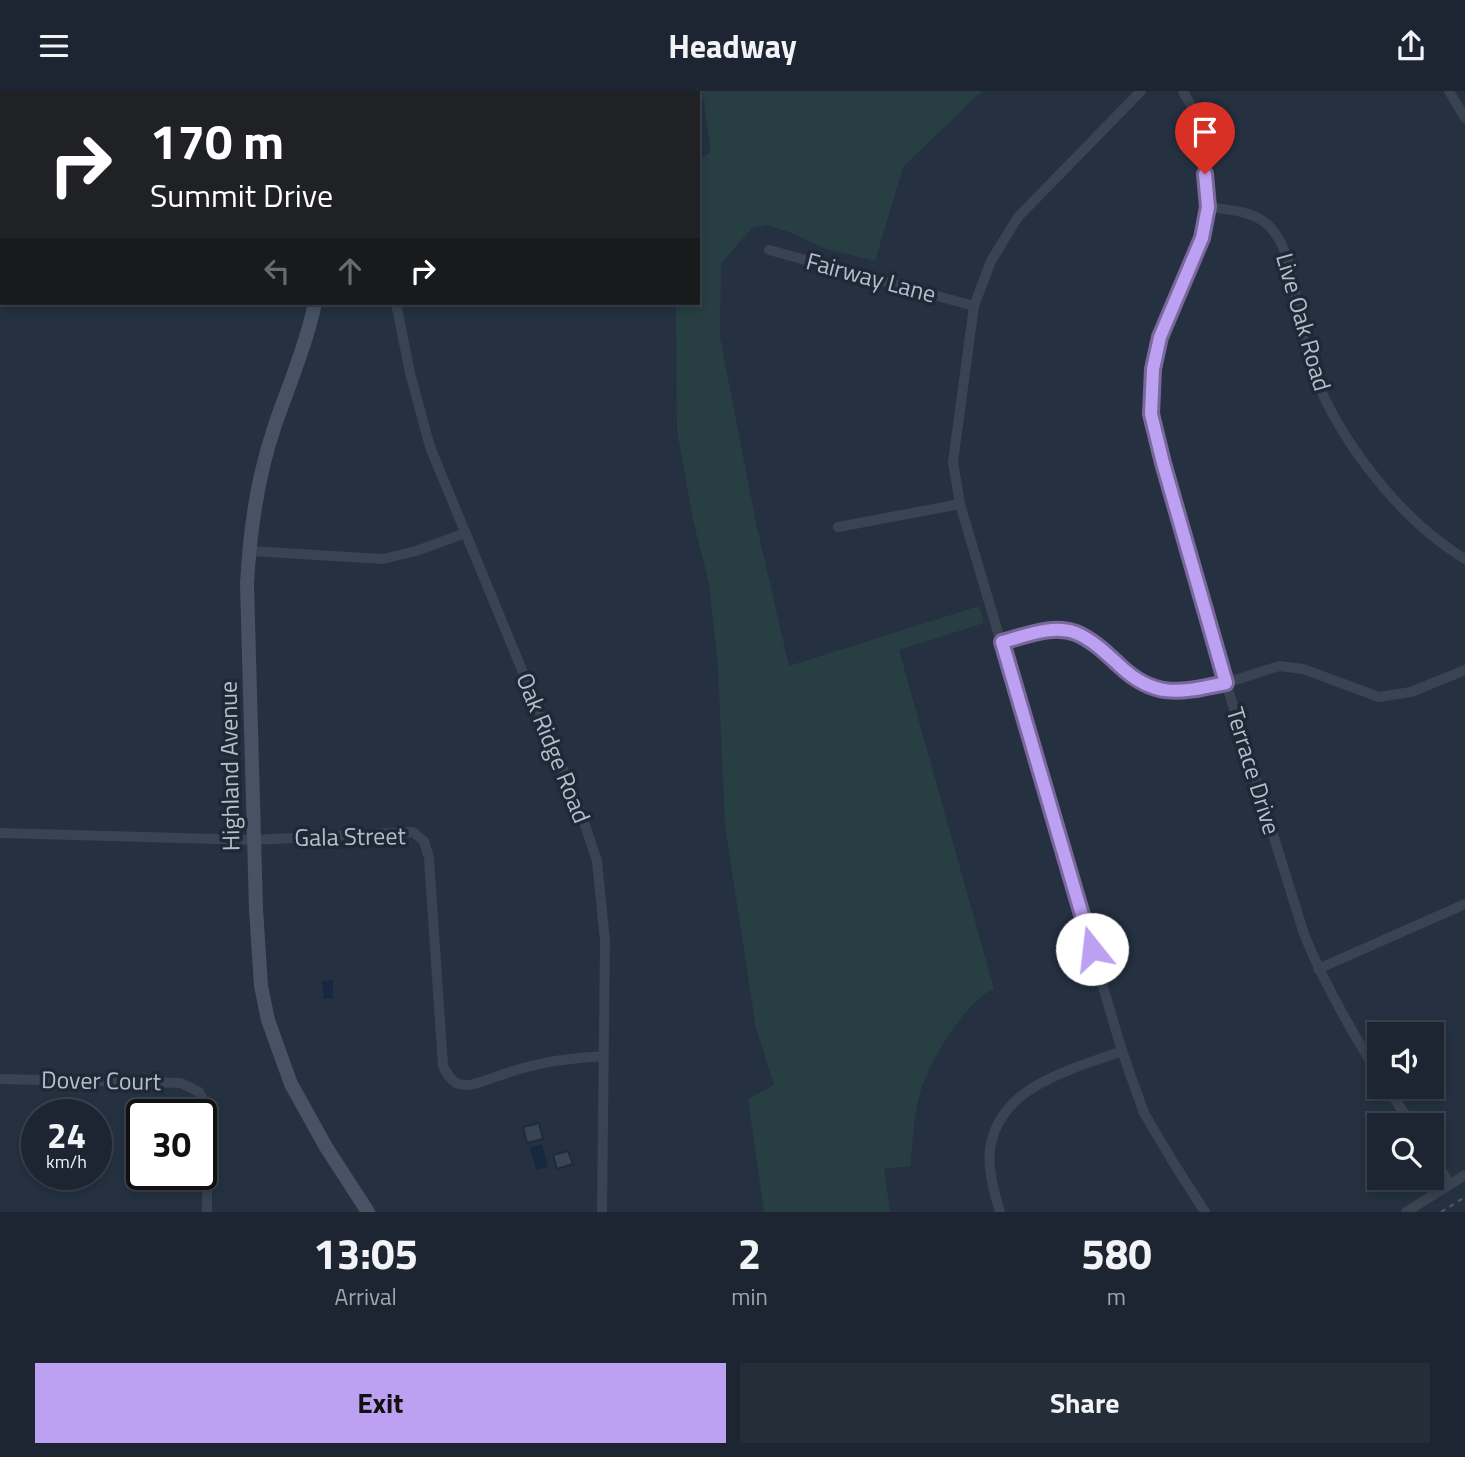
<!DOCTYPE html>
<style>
body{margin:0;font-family:"Titillium Web",sans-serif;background:#252d39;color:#f1f3f6;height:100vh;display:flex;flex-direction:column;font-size:26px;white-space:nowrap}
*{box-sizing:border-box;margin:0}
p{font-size:23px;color:#a0a5ab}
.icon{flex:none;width:38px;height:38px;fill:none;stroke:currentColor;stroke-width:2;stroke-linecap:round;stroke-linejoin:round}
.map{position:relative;height:1121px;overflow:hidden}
.side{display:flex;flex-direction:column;background:#1c2531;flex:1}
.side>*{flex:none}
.banner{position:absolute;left:0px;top:0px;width:700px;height:214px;box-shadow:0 4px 10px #0003,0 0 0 2px #3a424d;background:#202124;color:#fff;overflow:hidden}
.tools{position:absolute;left:1367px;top:931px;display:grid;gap:14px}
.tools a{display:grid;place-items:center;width:77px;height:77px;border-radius:0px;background:#1c2531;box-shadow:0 4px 10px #0003,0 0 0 2px #3a424d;font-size:35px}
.speed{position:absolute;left:21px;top:1008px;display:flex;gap:14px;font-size:35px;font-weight:700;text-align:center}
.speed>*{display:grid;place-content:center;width:91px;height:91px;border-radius:50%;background:#1c2531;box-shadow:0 4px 10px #0003,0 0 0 2px #3a424d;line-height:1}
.speed small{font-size:18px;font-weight:400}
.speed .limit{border:4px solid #111;border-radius:10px;background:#fff;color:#111}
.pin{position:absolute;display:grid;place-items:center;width:60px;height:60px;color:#fff;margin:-72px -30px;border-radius:50% 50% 50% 0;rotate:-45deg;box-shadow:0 0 7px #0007}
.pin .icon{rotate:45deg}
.me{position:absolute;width:77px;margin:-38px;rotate:344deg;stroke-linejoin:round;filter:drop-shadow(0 0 5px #0008)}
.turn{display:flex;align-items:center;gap:24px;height:147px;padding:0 35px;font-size:32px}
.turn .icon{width:91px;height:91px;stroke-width:2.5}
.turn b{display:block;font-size:49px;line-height:60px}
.lanes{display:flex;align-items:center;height:66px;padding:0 35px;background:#0003;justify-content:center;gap:35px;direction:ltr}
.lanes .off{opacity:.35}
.eta{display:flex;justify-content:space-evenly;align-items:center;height:119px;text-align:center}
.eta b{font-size:42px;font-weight:700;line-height:49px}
.primary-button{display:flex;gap:14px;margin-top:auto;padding:14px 35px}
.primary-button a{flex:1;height:80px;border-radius:0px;background:#bca0f2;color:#111;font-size:28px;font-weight:700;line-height:80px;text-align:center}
.primary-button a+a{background:#252d39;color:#f1f3f6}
header{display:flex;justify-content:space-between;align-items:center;height:91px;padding:0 35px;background:#1c2531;font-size:32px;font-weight:700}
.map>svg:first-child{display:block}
.green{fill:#273f42}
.water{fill:#172940}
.building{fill:#374557;stroke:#202a38;stroke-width:2}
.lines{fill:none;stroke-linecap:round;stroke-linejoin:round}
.path{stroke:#40585a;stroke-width:2.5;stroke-dasharray:5 5;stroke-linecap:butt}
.minor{stroke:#394351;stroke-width:10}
.secondary{stroke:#475264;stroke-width:14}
.route-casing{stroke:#7a689d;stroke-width:18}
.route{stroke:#bca0f2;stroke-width:12}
.labels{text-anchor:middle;stroke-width:7;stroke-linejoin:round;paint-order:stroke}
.street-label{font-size:24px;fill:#b6becb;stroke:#1e2836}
</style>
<header><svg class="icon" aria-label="menu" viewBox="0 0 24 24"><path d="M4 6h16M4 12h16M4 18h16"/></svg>Headway<svg class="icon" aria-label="share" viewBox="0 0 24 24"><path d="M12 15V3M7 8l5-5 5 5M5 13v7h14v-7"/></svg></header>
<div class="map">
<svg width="1465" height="1121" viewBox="0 0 1465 1121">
<rect width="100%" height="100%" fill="#253141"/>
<path class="green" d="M 702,0 L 982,0 L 903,76 L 875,170 L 826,158 L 789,141 L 768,134 L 752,137 L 721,172 L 720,246 L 756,432 L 789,575 L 979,515 L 984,532 L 899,559 L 994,898 C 966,908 925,977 919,1006 C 913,1028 913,1053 910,1075 L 884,1078 L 890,1121 L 764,1121 L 748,1008 L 774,994 L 756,937 L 725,735 L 718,575 L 709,492 L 694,433 L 677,340 L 676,212 L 698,212 L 698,70 L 711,61 Z"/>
<g class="water">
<polygon points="333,889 333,907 324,908 322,890"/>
<polygon points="542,1053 548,1076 536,1079 530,1057"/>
</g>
<g class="building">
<polygon points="539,1032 543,1048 527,1052 523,1036"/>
<polygon points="568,1060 573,1073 557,1078 553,1064"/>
</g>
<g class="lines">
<polyline class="path" points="1441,1121 1465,1106"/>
<g class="minor">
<polyline points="241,0 241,2"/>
<polyline points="1141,0 1018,126 991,170 974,215 953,371 960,413 1122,960 1144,1022 1173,1071 1205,1121"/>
<path d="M 1183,0 L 1194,20 L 1205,83 L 1208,116 L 1202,147 L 1160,246 L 1153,278 L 1151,323 L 1162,372 L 1226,592 L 1304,843 C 1324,893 1350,938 1379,984"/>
<polyline points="1449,0 1465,27"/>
<polyline points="215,2 215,0"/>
<path d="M 1208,116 C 1232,119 1260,120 1275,142 C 1296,171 1297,230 1308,265 C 1331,340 1397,427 1465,468"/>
<polyline points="769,159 974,215"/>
<polyline points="396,212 410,282 430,356 581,722 597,770 605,850 602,1121"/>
<polyline points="838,436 960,413"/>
<polyline points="249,460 383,468 416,460 466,442"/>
<polyline points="1002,551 1048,539 1075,541 1098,555 1134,589 1159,597 1178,601 1226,592 1279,575 1303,578 1379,606 1411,601 1465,579"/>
<path d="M 0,742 L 253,749 L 413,741 L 424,750 L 429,767 L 443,975 C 446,981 449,988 456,992 C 469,998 485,989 498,985 C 537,971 563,968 604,965"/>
<polyline points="1318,878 1465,813"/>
<polyline points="0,988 181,992 199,1001 207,1018 207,1121"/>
<polyline points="1387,996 1412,1034"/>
<polyline points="1432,1065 1450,1093"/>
<path d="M 1000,1121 C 994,1101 986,1073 991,1052 C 1004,993 1074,978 1122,960"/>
<polyline points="1406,1121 1465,1084"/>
</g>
<g class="secondary">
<polyline points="370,2 371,0"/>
<path d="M 315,212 C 306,254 289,294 275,334 C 257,387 250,438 247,493 L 256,818 L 261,895 L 268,929 L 291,993 L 326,1056 L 368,1121"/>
</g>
</g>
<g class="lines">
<g class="route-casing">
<path id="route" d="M 1092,858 L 1002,551 C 1025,545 1053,533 1076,542 C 1093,549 1107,563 1120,575 C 1156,609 1182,601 1226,592 L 1163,372 L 1151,323 L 1153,278 L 1160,246 L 1202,147 L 1208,116 L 1205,83"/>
</g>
<use href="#route" class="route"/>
</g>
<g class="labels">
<g class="street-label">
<text transform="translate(871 187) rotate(15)" y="8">Fairway Lane</text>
<text transform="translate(1303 231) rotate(74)" y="8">Live Oak Road</text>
<text transform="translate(553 657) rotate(68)" y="8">Oak Ridge Road</text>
<text transform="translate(230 675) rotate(-91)" y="8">Highland Avenue</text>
<text transform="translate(1253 680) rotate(73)" y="8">Terrace Drive</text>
<text transform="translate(350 746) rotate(-1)" y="8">Gala Street</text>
<text transform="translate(101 990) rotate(1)" y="8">Dover Court</text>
</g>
</g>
</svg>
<div class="tools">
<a><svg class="icon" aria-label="sound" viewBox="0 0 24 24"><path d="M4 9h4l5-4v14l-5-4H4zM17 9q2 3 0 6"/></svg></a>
<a><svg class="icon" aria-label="search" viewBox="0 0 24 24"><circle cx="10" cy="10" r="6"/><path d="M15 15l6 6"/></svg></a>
</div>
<div class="speed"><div>24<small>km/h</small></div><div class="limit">30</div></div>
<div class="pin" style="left:1205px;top:83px;background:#d93025"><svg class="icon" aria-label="arrive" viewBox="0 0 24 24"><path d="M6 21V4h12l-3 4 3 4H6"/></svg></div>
<svg class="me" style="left:1092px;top:858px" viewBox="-20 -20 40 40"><circle r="19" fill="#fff"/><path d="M0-13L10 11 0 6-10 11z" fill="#bca0f2"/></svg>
<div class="banner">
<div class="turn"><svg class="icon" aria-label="right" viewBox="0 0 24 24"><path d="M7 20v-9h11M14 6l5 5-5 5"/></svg><div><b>170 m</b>Summit Drive</div></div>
<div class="lanes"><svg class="icon off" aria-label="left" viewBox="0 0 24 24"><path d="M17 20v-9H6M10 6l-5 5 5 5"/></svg><svg class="icon off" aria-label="ahead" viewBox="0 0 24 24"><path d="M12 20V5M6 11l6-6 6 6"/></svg><svg class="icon" aria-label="right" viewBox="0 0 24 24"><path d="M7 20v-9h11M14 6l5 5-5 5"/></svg></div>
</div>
</div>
<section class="side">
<div class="eta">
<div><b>13:05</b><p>Arrival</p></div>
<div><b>2</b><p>min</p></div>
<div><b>580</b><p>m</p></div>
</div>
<div class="primary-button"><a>Exit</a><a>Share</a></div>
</section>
